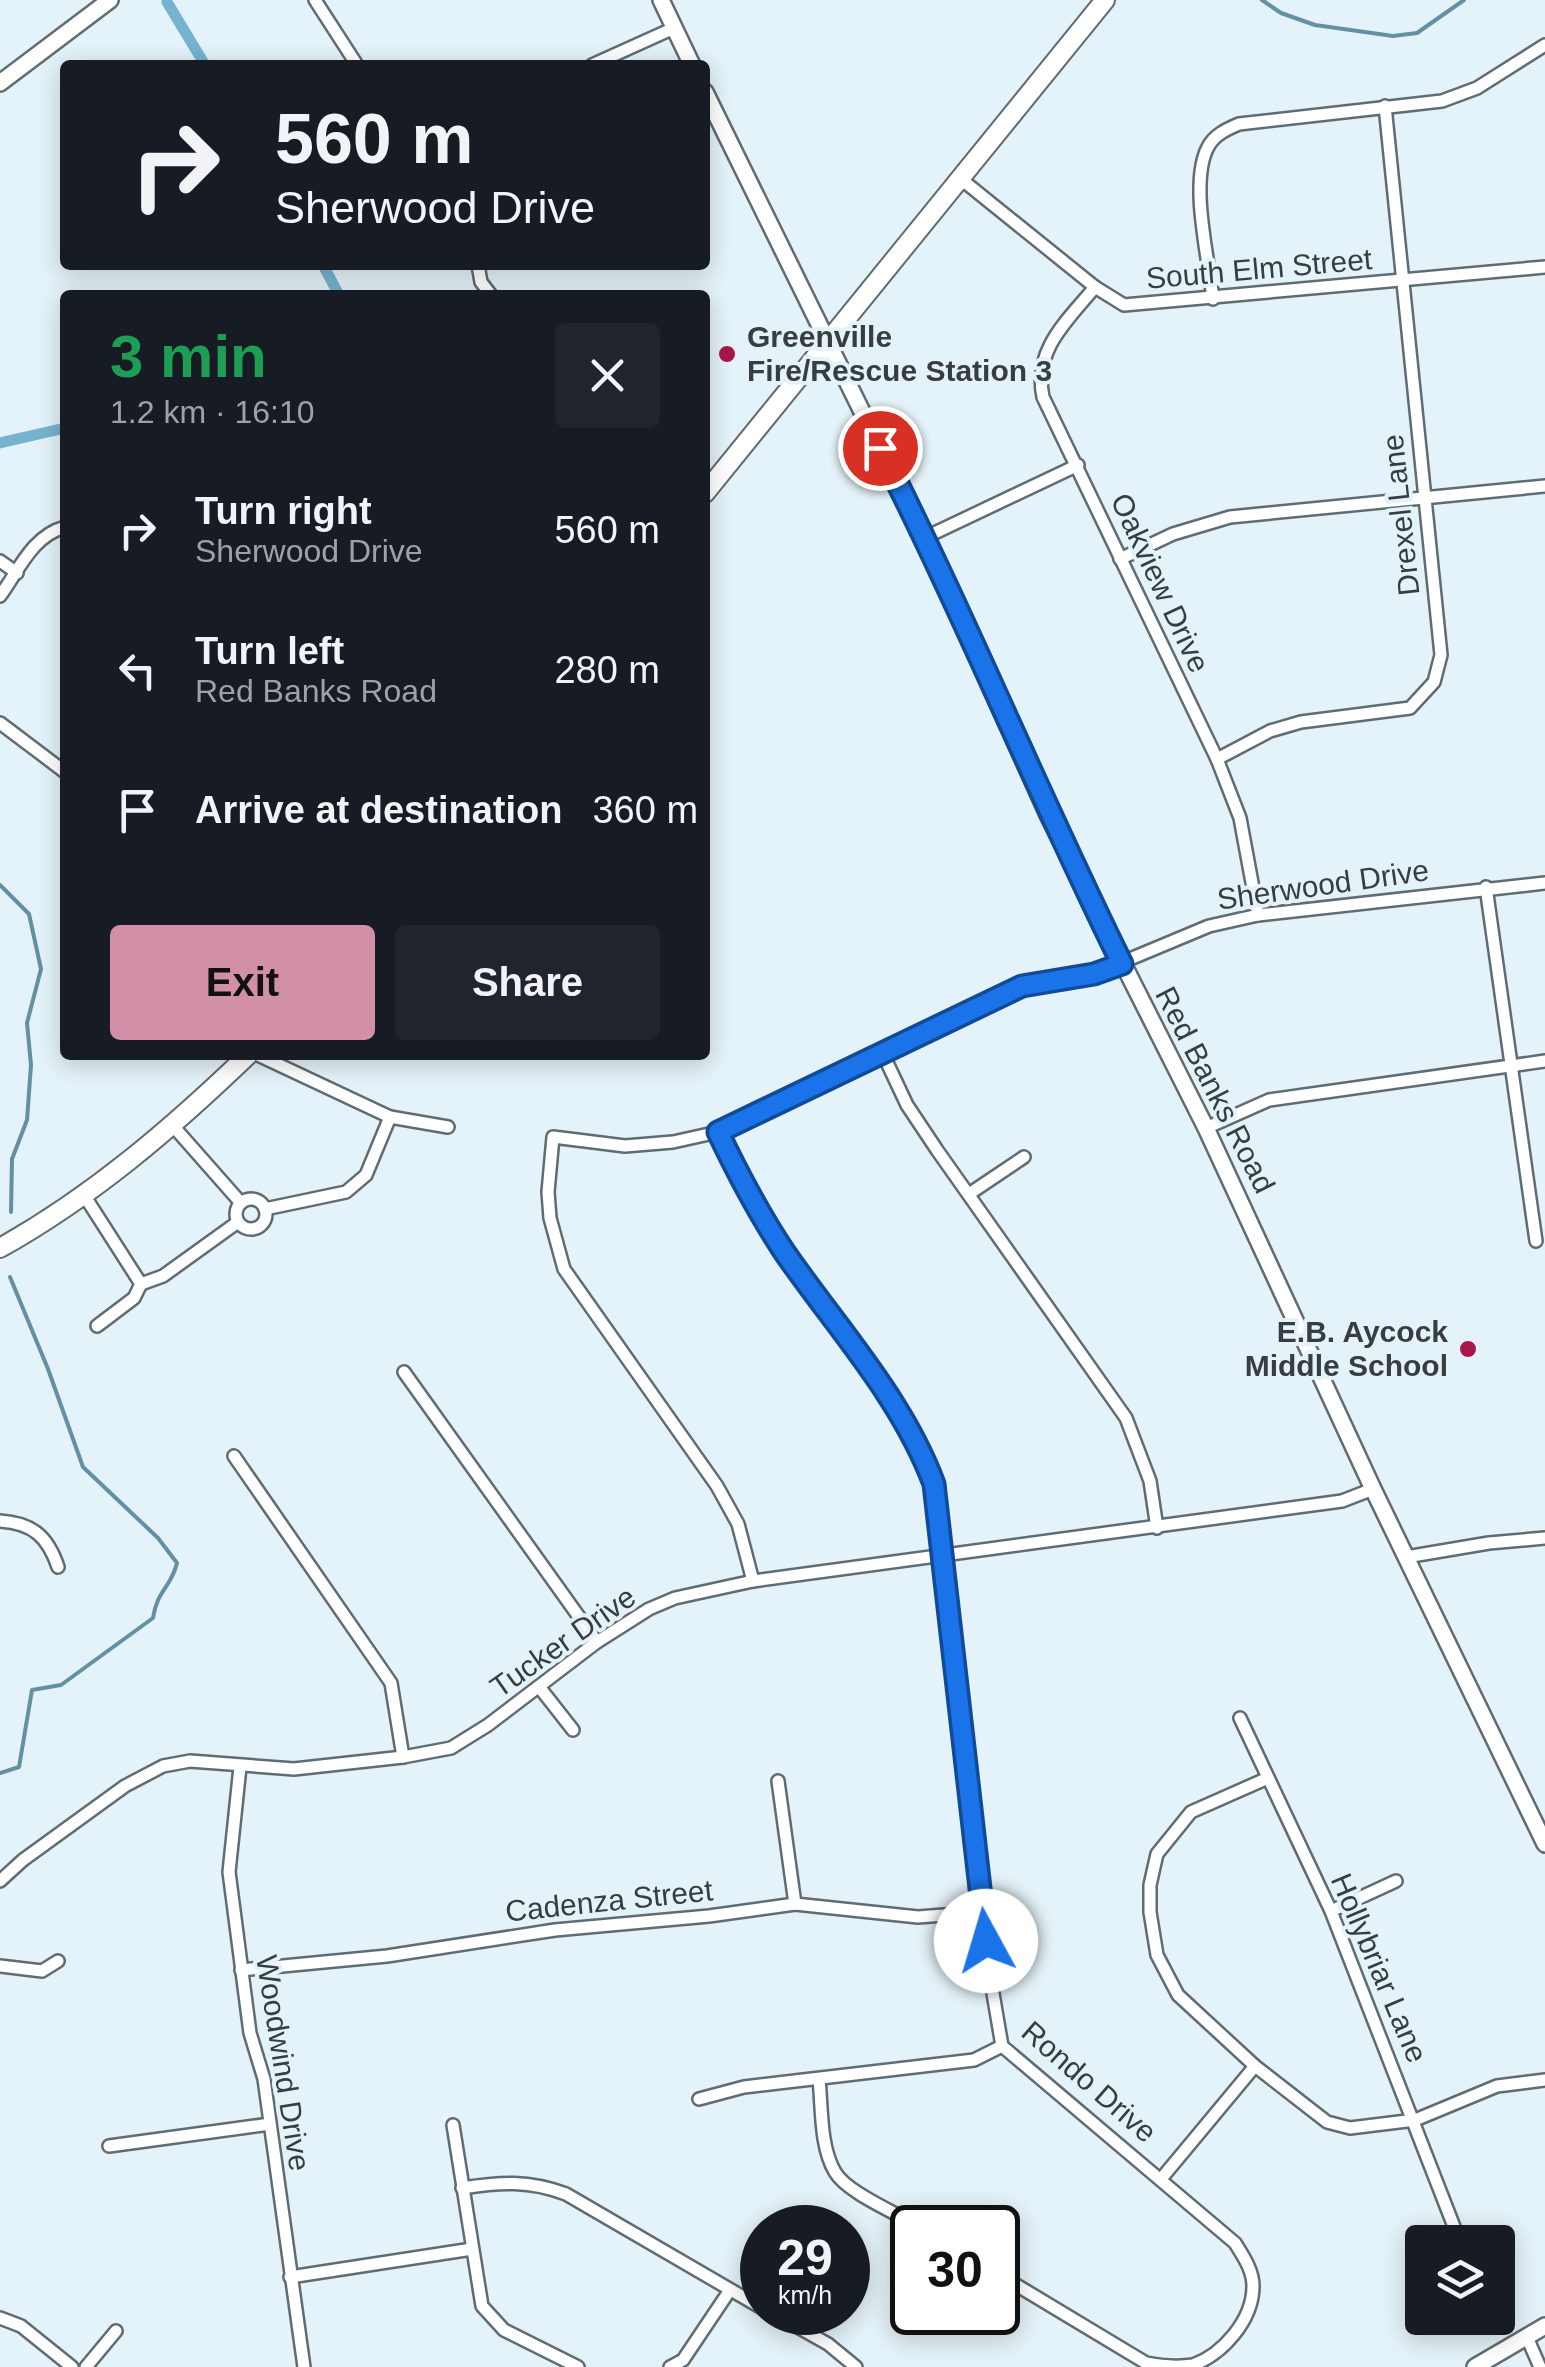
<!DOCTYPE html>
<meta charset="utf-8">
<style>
body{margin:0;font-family:Arial,sans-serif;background:#20242c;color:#f1f3f6;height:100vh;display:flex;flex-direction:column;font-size:38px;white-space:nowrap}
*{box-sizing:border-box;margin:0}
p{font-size:32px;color:#9ea1a6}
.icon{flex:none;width:55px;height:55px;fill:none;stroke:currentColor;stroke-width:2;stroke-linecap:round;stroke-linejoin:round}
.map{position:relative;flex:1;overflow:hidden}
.sheet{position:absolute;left:60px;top:290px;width:650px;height:770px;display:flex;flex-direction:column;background:#171b24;border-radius:10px;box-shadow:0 5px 25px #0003}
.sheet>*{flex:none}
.banner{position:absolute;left:60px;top:60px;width:650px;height:210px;border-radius:10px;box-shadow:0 5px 25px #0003;background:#171b24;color:#f1f3f6;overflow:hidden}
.tools{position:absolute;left:1405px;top:2225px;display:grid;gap:20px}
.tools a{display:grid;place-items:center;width:110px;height:110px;border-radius:10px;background:#171b24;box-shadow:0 5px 25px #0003;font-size:50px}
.speed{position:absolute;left:740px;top:2205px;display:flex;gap:20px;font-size:50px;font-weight:700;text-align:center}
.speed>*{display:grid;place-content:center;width:130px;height:130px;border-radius:50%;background:#171b24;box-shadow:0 5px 25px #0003;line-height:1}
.speed small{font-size:25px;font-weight:400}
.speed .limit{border:5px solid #111;border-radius:15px;background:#fff;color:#111}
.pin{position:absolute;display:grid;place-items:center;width:85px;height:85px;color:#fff;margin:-42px;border:5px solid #fff;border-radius:50%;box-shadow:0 2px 10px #0007}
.me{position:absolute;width:110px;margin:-55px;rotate:354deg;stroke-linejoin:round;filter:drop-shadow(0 0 8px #0008)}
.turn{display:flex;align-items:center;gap:35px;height:210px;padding:0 50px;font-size:45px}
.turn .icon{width:130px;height:130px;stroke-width:2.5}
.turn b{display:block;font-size:70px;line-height:85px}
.round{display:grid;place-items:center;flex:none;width:105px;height:105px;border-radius:10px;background:#20242c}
.overview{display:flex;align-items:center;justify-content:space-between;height:170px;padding:0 50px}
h1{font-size:60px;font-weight:600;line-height:75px;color:#1e9e55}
.primary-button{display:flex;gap:20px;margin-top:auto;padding:20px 50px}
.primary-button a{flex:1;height:115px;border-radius:10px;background:#d190a8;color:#111;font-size:40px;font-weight:600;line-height:115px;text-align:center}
.primary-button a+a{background:#20242c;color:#f1f3f6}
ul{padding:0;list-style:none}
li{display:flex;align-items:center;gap:30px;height:140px;padding:0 50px}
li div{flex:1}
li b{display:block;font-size:38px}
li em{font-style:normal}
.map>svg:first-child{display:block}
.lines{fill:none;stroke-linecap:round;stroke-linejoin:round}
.stream{stroke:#6390a3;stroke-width:4}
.canal{stroke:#76b3ce;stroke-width:11}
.street-casing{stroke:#606c72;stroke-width:16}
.secondary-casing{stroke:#606c72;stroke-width:20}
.primary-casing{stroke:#606c72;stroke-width:22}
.street{stroke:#fff;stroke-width:11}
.secondary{stroke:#fff;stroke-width:15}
.primary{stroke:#fff;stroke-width:18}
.route-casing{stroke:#114b97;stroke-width:25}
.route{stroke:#1a73e8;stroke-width:18}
.poi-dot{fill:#aa1649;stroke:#e4f3f9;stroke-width:4}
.labels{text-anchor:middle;stroke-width:8;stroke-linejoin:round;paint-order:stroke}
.street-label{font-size:30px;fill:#383d40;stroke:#e4f3f9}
.poi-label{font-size:30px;font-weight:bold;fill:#383d40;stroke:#e4f3f9;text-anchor:start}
</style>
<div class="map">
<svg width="1545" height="2367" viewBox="0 0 1545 2367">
<rect width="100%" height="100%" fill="#e4f3f9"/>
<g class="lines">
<g class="stream">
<polyline points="1262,0 1281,13 1315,25 1393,36 1417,33 1464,0"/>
<polyline points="0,885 29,914 41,969 27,1023 31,1065 27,1120 12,1159 11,1212"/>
<path d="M 0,1773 L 19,1767 L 32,1690 L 61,1685 L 153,1618 C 157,1590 171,1588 177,1563 L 158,1538 L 83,1467 L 48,1369 L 10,1277"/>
</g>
<g class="canal">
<polyline points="167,2 205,65"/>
<polyline points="323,265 339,295"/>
<polyline points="0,443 65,428"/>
</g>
<g class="street-casing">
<g id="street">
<polyline points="315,0 357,65"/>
<polyline points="592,65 674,28"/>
<polyline points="961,179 1095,287 1124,305 1545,267"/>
<polyline points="478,265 481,282 491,295"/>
<path d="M 1095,287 C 1067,321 1033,350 1043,397 L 1217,759 L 1240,818 L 1258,915"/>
<path d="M 1213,299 C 1209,260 1189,182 1208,147 C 1214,135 1227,129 1239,124 L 1442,101 L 1477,88 L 1545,45"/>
<polyline points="924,538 1078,465"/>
<polyline points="1120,559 1173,534 1230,517 1545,486"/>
<polyline points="0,561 17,573"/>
<path d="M 0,596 C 19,570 32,536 65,527"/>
<polyline points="0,723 65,772"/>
<polyline points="1217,759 1270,731 1301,722 1410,708 1434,682 1441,655 1385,106"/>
<polyline points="1486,887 1536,1241"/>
<polyline points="882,1052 907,1105 937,1150 1126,1418 1150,1481 1157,1528"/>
<polyline points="258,1055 390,1117 448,1127"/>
<polyline points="174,1127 241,1203"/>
<polyline points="1206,1128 1269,1100 1545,1061"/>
<path d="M 718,1132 C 738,1174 759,1214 785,1252 C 837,1328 902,1398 934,1484 L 989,1970 L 1002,2046 L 1235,2243 C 1243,2256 1253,2270 1253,2286 C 1253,2320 1223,2354 1193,2365 C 1179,2367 1161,2366 1146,2363 L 998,2274"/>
<polyline points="969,1194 1024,1157"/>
<polyline points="84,1195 141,1284"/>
<circle cx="251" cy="1214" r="15"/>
<polyline points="265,1209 346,1192 366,1175 390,1117"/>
<polyline points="141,1284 163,1276 238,1222"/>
<polyline points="97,1326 134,1298 141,1284"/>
<polyline points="404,1372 597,1642"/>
<polyline points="234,1456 391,1683 403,1757"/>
<path d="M 0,1521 C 33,1523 48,1537 58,1567"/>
<polyline points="1406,1557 1489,1543 1545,1538"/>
<polyline points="753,1581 738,1524 717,1486 564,1269 550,1218 548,1192 553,1137 625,1146 673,1142 718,1132 1022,986 1094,974 1209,926 1258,915 1545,883"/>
<polyline points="540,1688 573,1730"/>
<polyline points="1240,1718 1331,1911 1460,2242"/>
<polyline points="240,1767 229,1872 250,2033 264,2079 304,2367"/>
<polyline points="1268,1778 1191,1812 1157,1854 1150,1885 1150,1912 1157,1955 1178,1995 1255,2066 1327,2122 1350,2128 1415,2120 1497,2086 1545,2080"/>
<polyline points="778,1781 795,1904"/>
<polyline points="0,1881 23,1860 125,1786 163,1766 190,1761 294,1769 403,1757 451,1748 488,1725 597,1642 649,1609 675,1598 753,1581 1342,1501 1373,1489"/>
<polyline points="1331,1911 1396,1881"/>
<polyline points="0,1966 42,1971 58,1961"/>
<polyline points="241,1970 387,1956 555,1930 709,1916 795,1904 918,1917 983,1912"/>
<path d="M 819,2079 C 822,2108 820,2147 835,2172 C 847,2193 899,2214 921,2228"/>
<polyline points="699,2099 744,2087 974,2060 1002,2046"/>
<polyline points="453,2125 482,2306 504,2330 578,2367"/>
<polyline points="109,2146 270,2124"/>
<polyline points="1161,2179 1255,2066"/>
<path d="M 462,2188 C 500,2182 529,2180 566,2194 L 762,2308"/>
<polyline points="290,2277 472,2249"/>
<polyline points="771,2312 828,2344 856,2367"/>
<polyline points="0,2318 21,2326 72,2367"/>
<polyline points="1526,2335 1540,2367"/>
<polyline points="86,2367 116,2331"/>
<polyline points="670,2367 683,2360 730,2290"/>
</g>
</g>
<g class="secondary-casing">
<g id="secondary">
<polyline points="661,0 692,65"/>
<polyline points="0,83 110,0"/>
<polyline points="705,92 924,538 1048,815 1206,1128 1373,1489 1545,1844"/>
<polyline points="1475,2367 1545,2326"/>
</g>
</g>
<g class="primary-casing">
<g id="primary">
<polyline points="705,493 1105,0"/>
<path d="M 0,1248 C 93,1196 172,1128 248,1055"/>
</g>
</g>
<use href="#street" class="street"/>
<use href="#secondary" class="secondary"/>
<use href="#primary" class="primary"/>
</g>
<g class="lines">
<g class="route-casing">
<path id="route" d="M 880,448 C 966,618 1038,794 1122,964 L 1094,974 L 1022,986 L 718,1132 C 738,1174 759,1214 785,1253 C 837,1328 902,1398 934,1484 L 986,1941"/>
</g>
<use href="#route" class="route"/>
</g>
<g class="poi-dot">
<circle cx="727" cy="354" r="10"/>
<circle cx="1468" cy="1349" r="10"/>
</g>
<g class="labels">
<g class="street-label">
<text transform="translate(1259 269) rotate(-5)" y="10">South Elm Street</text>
<text transform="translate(1401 515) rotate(-96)" y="10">Drexel Lane</text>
<text transform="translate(1160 583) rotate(65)" y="10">Oakview Drive</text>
<text transform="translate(1323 885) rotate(-8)" y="10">Sherwood Drive</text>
<text transform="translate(1215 1090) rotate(63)" y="10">Red Banks Road</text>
<text transform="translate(563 1642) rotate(-35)" y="10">Tucker Drive</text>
<text transform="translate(609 1901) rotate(-6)" y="10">Cadenza Street</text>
<text transform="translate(1379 1968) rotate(67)" y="10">Hollybriar Lane</text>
<text transform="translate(283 2063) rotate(81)" y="10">Woodwind Drive</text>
<text transform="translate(1089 2082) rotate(41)" y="10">Rondo Drive</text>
</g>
<g class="poi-label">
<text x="747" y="347">Greenville<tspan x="747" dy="34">Fire/Rescue Station 3</tspan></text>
<text x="1448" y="1342" text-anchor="end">E.B. Aycock<tspan x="1448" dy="34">Middle School</tspan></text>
</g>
</g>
</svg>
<div class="tools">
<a><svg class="icon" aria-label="layers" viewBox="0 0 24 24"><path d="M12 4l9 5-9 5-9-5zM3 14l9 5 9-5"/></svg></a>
</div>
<div class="speed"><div>29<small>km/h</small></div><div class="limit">30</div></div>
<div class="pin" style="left:880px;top:448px;background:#d93025"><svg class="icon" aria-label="arrive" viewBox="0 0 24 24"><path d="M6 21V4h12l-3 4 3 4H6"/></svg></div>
<svg class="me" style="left:986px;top:1941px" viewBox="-20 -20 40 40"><circle r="19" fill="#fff"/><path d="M0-13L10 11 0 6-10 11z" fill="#1a73e8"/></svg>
<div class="banner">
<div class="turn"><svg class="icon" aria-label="right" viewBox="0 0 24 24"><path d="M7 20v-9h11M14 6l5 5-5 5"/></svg><div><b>560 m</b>Sherwood Drive</div></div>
</div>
<section class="sheet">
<div class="overview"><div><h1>3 min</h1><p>1.2 km · 16:10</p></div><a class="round"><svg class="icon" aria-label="close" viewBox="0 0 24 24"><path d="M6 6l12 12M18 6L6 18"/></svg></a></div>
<ul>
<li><svg class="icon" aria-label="right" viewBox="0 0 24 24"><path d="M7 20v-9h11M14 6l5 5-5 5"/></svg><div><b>Turn right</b><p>Sherwood Drive</p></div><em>560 m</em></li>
<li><svg class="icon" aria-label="left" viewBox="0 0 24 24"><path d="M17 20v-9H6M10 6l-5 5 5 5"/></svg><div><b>Turn left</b><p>Red Banks Road</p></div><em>280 m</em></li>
<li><svg class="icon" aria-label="arrive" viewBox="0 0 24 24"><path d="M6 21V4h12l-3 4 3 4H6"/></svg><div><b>Arrive at destination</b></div><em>360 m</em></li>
</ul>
<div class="primary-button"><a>Exit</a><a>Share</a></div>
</section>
</div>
